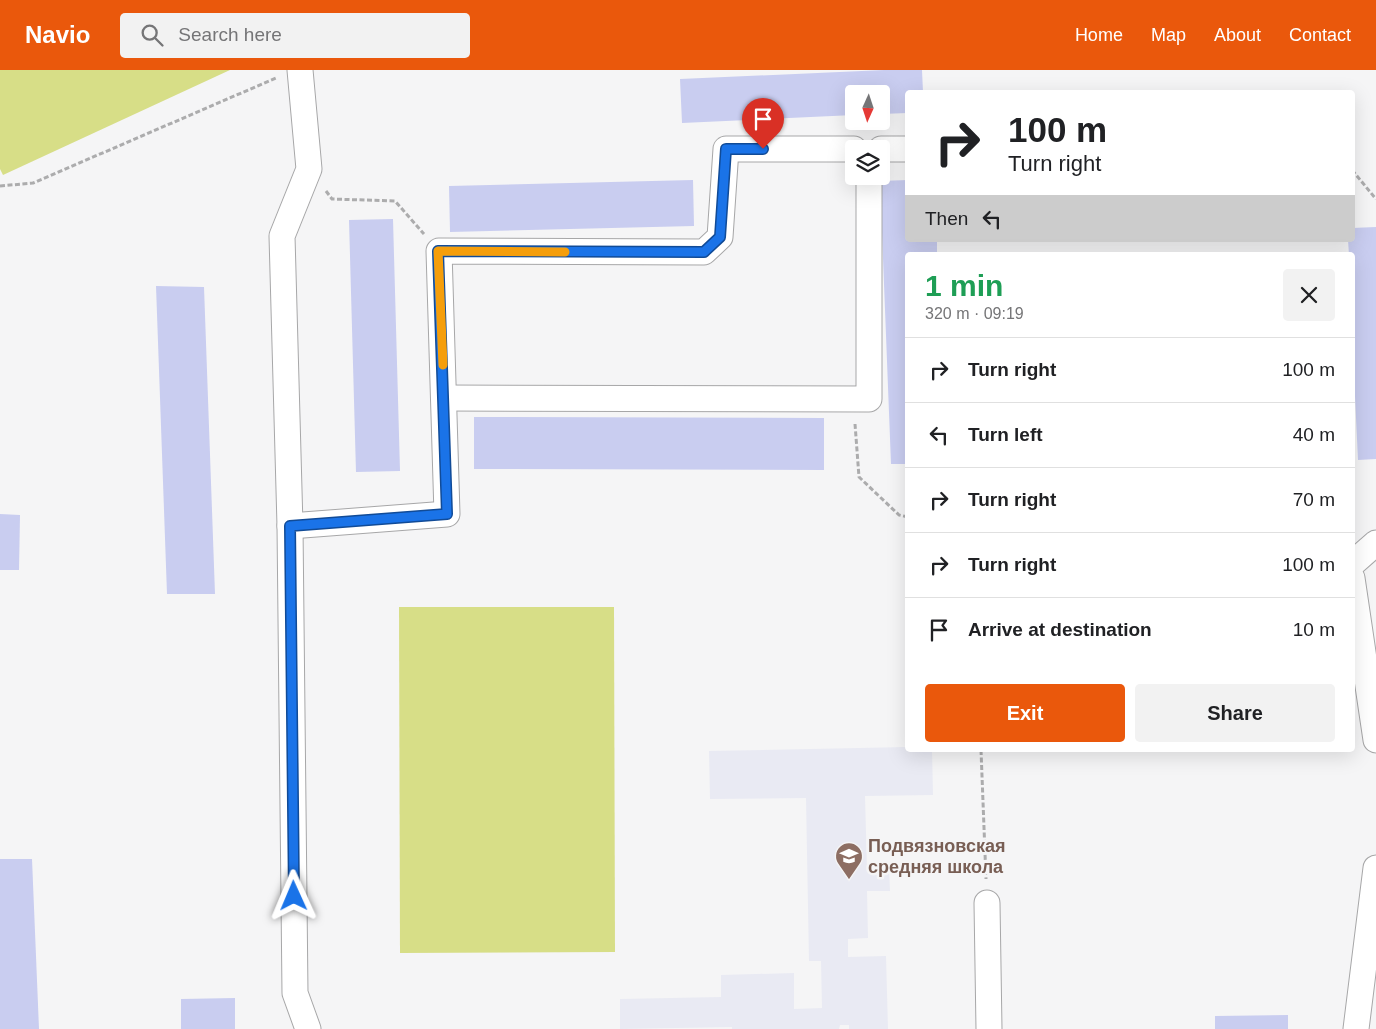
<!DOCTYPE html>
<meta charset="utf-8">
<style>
body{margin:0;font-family:Helvetica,sans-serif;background:#f2f2f2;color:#202124;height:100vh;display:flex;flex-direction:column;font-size:19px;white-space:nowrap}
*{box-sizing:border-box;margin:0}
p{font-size:16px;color:#757577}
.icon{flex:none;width:28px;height:28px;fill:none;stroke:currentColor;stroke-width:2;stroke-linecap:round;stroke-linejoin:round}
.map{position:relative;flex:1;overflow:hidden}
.side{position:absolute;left:905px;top:182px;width:450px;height:500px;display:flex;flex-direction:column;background:#fff;border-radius:5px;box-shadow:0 5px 20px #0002}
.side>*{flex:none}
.top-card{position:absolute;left:905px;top:20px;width:450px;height:152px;border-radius:5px;box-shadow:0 5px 20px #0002;background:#fff;color:#202124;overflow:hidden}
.needle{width:32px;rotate:183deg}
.tools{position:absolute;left:845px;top:15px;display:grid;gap:10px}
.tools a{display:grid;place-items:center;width:45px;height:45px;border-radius:5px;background:#fff;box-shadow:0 5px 20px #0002;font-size:25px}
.pin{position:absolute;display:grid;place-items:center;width:42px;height:42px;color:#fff;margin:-51px -21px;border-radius:50% 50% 50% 0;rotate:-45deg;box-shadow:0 0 5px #0007}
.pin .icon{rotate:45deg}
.me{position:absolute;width:55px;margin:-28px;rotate:359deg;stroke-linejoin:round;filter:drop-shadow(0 0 4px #0008)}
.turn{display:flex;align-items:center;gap:18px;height:105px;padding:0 20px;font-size:22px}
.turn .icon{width:65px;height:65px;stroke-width:2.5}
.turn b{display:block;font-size:35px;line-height:42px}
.then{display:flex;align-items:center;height:48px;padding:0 20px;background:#0003;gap:10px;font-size:19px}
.round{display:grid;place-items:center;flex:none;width:52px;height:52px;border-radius:5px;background:#f2f2f2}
.summary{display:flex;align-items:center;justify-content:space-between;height:85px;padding:0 20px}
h1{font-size:30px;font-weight:700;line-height:38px;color:#1e9e55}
.button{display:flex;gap:10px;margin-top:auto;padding:10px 20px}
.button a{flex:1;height:58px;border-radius:5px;background:#ea580c;color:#fff;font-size:20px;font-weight:700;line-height:58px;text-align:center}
.button a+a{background:#f2f2f2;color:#202124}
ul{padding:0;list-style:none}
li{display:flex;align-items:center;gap:15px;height:65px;padding:0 20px;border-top:1px solid #e0e0e0}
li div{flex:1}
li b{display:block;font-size:19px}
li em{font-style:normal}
header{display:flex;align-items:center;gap:30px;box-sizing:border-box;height:70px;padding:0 25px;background:#ea580c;color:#fff}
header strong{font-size:24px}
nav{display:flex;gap:28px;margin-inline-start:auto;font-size:18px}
.search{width:350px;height:45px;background:#f2f2f2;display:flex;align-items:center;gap:12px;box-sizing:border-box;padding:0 18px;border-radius:5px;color:#757577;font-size:19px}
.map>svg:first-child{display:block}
.built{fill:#e9eaf3}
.green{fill:#d7de87}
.building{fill:#c9cdf0}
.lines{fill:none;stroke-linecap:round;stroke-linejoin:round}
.minor-casing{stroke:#a7a7a8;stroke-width:27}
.path{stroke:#acacad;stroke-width:3;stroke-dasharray:5 2.5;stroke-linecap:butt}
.minor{stroke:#fff;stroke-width:25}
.route-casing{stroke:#114b97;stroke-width:12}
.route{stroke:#1a73e8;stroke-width:9}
.slow{stroke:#f59e0b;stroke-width:9}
.labels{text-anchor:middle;stroke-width:5;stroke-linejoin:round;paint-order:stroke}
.education-label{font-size:18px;font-weight:bold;fill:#785e54;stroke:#f5f5f6;text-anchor:start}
</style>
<header>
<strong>Navio</strong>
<div class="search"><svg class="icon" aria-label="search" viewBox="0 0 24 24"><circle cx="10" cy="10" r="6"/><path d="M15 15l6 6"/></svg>Search here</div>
<nav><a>Home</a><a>Map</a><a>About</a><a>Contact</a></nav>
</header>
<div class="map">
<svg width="1376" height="959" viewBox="0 0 1376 959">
<rect width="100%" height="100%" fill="#f5f5f6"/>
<polygon class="built" points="907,677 908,680 932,680 933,725 865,726 867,799 889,798 890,821 867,821 868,868 848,869 848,887 886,886 888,959 849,959 849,955 840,955 839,959 732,959 732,957 620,959 620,929 721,927 721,905 794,903 794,939 822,938 821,891 809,891 806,728 710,729 709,681"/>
<g class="green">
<polygon points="0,0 230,0 3,105 0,99"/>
<polygon points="399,537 614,537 615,882 400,883"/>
</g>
<g class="building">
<polygon points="884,0 922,0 923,22 908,22 908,43 881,44 881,24 854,24 854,45 682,53 680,9"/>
<polygon points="693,110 694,156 450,162 449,116"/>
<polygon points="908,110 908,170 937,170 937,185 908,185 908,394 891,394 880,111"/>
<polygon points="393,149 400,401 356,402 349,150"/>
<polygon points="1376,157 1376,389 1358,390 1352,263 1352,185 1349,185 1348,170 1352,170 1352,158"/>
<polygon points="156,216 204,217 215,524 167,524"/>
<polygon points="474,347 824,348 824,400 474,399"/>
<polygon points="0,444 20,445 19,500 0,500"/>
<polygon points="0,789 32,789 39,959 0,959"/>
<polygon points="235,928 235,959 181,959 181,929"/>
<polygon points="1288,945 1288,959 1215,959 1215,946"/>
</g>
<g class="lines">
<g class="minor-casing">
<g id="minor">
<polyline points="300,0 309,99 282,166 290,456 295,923 308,959"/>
<polyline points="881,79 908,79"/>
<polyline points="444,328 869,329 869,106"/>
<polyline points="290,456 447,444 439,181 704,182 720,167 726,79 854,79"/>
<polyline points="1352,494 1376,473"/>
<polyline points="1352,508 1376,670"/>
<polyline points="987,833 989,959"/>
<polyline points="1356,959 1376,798"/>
</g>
</g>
<g class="path">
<polyline points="1352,100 1376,129"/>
<polyline points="0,116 33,113 276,8"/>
<polyline points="326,121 332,129 395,131 424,164"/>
<polyline points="855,354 859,407 899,445 908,447"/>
<polyline points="981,680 986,809"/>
</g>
<use href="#minor" class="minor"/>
</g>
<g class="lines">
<g class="route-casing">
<polyline id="route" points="294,826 290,456 447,444 438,181 704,182 720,167 726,79 763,79"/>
</g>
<use href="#route" class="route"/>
<polyline class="slow" points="443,295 438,181 565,182"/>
</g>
<defs>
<g id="school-pin" transform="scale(1.4375)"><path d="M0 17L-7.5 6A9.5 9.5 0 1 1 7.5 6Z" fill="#8d6e63" stroke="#f5f5f6"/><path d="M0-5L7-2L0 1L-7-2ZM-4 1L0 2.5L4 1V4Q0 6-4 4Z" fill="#fff"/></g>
</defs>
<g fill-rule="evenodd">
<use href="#school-pin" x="849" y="786"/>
</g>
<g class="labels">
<g class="education-label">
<text x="868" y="782">Подвязновская<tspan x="868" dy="21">средняя школа</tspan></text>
</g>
</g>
</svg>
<div class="tools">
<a><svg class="needle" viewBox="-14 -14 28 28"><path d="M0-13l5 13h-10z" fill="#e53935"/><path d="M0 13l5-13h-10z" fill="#757577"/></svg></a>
<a><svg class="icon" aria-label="layers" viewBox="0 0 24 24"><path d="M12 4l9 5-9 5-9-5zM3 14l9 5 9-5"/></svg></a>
</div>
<div class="pin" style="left:763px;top:79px;background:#d93025"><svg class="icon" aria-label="arrive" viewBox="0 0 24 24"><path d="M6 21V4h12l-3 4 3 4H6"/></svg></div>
<svg class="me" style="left:294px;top:826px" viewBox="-20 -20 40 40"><path d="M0-17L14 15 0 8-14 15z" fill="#1a73e8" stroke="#fff" stroke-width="4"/></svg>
<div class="top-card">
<div class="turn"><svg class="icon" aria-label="right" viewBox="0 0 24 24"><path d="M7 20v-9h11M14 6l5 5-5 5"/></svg><div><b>100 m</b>Turn right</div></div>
<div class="then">Then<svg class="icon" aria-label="left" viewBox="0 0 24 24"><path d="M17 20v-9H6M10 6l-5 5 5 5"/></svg></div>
</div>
<section class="side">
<div class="summary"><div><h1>1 min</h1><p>320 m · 09:19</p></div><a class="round"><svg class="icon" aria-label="close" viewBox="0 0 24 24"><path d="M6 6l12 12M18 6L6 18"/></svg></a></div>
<ul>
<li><svg class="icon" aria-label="right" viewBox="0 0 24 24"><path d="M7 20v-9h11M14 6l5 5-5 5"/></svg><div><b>Turn right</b></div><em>100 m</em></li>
<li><svg class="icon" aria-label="left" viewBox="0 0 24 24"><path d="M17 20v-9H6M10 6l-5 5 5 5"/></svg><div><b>Turn left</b></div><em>40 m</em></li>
<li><svg class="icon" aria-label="right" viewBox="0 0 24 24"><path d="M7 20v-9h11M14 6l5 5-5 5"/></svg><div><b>Turn right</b></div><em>70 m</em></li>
<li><svg class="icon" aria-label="right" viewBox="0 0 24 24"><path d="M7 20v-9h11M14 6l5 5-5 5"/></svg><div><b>Turn right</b></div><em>100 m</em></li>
<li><svg class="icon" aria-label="arrive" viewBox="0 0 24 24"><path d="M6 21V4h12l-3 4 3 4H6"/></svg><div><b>Arrive at destination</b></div><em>10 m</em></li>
</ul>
<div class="button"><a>Exit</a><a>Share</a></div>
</section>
</div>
